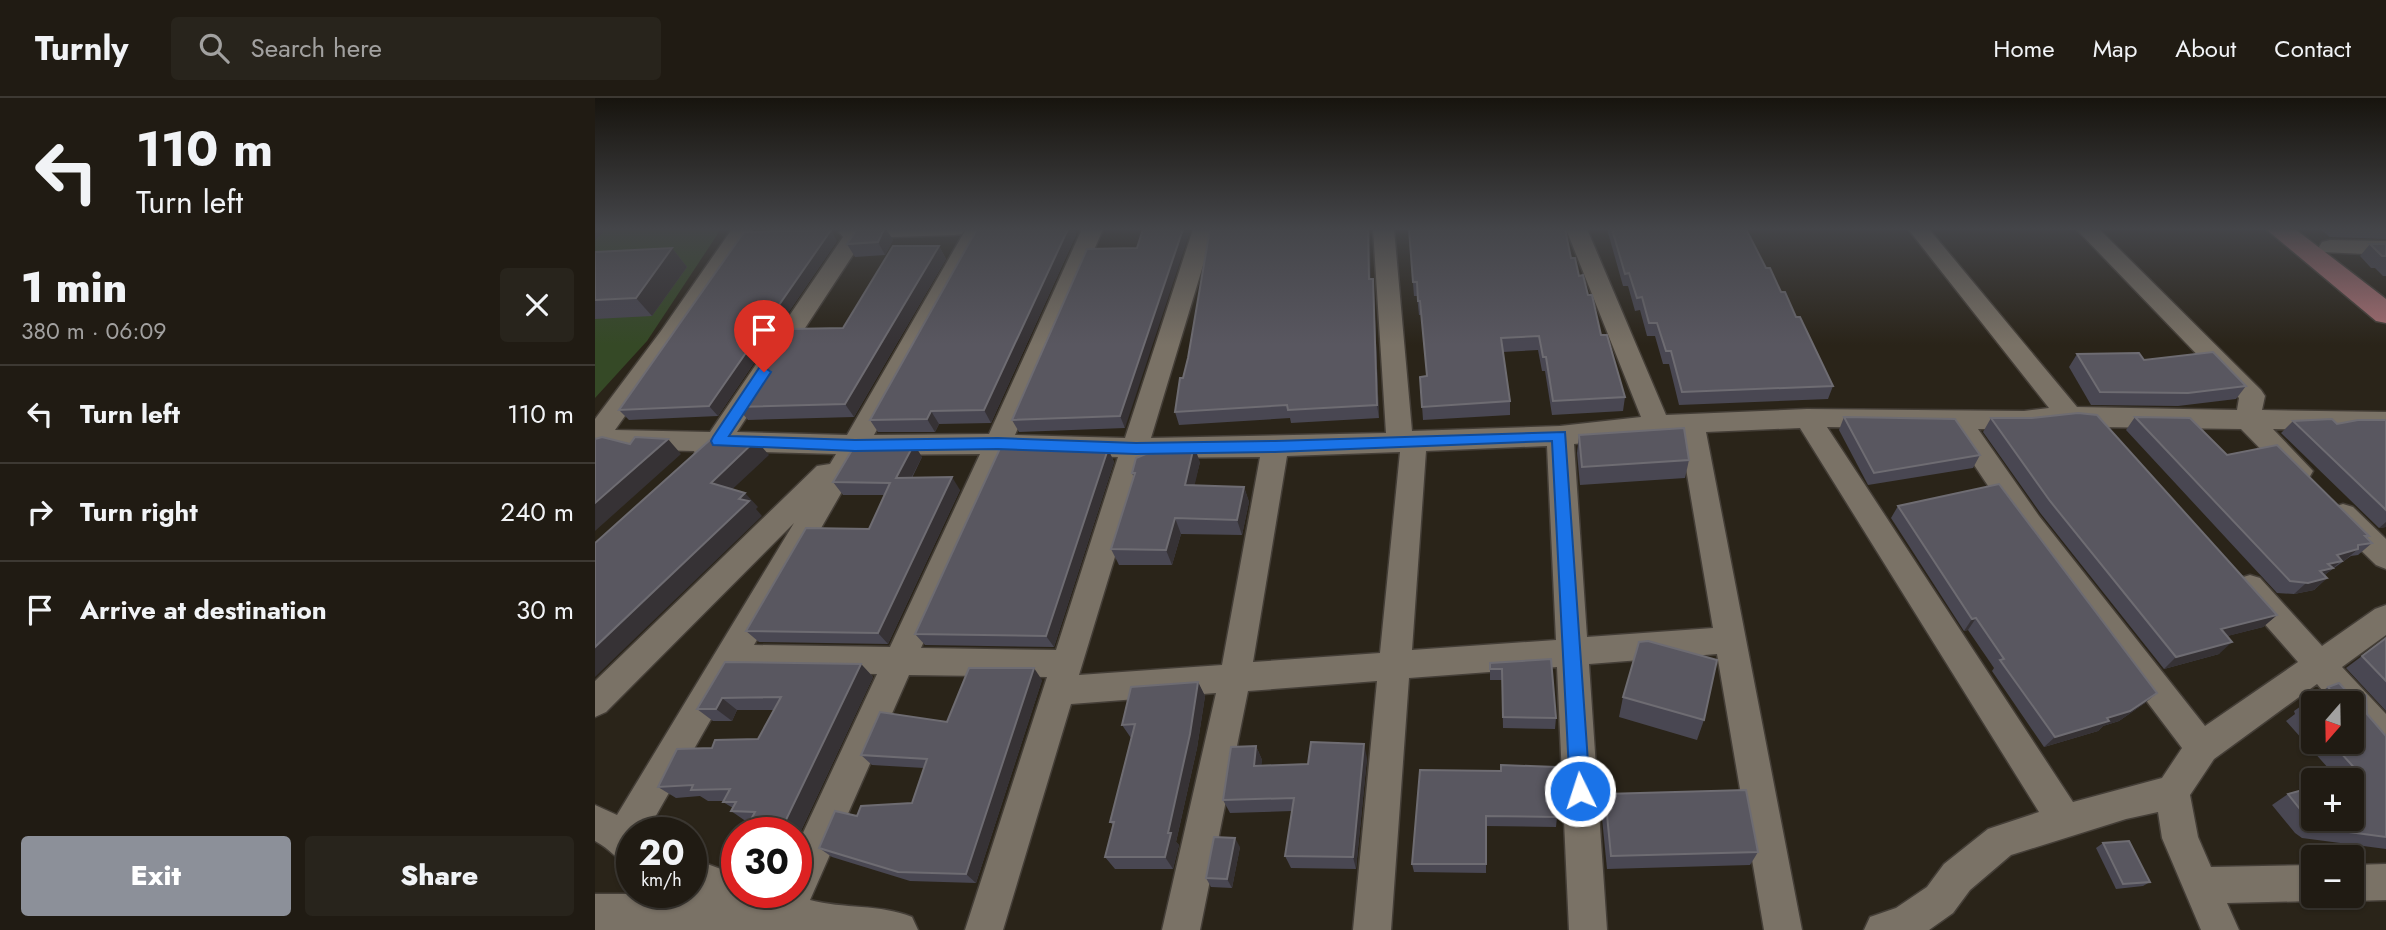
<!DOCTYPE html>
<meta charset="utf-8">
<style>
body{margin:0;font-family:Jost,sans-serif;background:#28241c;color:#f1f3f6;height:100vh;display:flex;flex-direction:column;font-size:26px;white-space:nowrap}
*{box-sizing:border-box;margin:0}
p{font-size:23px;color:#a2a1a0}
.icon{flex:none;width:38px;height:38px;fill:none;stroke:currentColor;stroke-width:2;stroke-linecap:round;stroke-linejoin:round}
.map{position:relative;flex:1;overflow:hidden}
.panel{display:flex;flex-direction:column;background:#201b13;width:595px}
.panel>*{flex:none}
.hud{background:#201b13;color:#f1f3f6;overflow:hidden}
.needle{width:46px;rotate:200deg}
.tools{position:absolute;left:1706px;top:593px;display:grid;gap:14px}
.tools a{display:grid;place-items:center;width:63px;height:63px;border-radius:7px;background:#201b13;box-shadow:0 2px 5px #0004,0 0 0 2px #3d3933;font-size:35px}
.speed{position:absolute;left:21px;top:719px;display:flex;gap:14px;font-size:35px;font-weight:700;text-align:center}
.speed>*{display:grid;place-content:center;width:91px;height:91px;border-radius:50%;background:#201b13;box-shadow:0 2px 5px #0004,0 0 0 2px #3d3933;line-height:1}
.speed small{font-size:18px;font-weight:400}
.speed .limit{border:10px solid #d22;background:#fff;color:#111}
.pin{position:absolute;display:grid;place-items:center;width:60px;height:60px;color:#fff;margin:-72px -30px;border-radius:50% 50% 50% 0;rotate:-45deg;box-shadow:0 0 7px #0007}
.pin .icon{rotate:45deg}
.me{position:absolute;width:77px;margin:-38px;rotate:356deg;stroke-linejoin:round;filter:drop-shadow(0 0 5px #0008)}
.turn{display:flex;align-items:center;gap:24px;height:147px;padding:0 21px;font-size:32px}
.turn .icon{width:91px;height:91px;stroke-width:2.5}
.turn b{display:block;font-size:49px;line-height:60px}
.round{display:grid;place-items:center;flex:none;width:74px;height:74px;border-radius:7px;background:#28241c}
.overview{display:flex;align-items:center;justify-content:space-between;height:119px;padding:0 21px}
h1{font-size:42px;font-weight:800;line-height:52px}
.button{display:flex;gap:14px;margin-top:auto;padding:14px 21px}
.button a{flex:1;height:80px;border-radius:7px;background:#8c9099;color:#fff;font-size:28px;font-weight:800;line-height:80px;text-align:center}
.button a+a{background:#28241c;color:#f1f3f6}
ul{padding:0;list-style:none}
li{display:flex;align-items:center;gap:21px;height:98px;padding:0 21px;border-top:2px solid #3d3933}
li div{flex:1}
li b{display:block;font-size:26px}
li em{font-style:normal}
header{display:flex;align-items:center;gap:42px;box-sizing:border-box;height:98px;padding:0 35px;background:#201b13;border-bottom:2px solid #3d3933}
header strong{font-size:33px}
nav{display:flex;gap:38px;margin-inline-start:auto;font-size:24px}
.search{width:490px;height:63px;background:#28241c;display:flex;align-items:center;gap:18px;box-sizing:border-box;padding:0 24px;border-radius:7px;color:#a2a1a0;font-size:26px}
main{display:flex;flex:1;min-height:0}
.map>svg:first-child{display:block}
.green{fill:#354926}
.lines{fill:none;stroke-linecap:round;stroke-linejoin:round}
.minor-casing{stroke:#443e37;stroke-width:3}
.major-casing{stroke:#443e37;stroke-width:3}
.minor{fill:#7a7266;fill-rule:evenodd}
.major{fill:#a86f73;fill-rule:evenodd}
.wall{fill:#494752;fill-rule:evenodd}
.shaded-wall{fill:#363235}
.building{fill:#595760;stroke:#6e6c72;stroke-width:2}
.route{fill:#1a73e8;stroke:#114b97;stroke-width:2}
</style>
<header>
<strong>Turnly</strong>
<div class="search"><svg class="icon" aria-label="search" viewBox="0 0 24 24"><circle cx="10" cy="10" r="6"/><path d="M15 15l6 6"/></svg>Search here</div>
<nav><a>Home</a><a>Map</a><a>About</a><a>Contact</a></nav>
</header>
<main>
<section class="panel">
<div class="hud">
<div class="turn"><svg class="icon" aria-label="left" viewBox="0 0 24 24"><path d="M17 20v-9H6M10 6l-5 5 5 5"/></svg><div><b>110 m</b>Turn left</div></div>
</div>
<div class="overview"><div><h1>1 min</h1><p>380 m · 06:09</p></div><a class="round"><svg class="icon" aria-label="close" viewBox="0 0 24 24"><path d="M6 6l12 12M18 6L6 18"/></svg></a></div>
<ul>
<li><svg class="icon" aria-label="left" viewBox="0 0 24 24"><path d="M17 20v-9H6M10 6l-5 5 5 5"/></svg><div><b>Turn left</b></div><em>110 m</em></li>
<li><svg class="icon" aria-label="right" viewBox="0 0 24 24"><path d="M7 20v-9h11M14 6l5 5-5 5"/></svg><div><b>Turn right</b></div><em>240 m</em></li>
<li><svg class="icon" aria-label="arrive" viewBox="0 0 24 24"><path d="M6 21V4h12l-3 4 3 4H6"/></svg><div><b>Arrive at destination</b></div><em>30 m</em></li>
</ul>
<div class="button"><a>Exit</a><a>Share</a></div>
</section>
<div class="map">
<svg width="1791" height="832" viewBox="0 0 1791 832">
<rect width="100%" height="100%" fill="#2a2419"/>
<polygon class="green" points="0,131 126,131 52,243 0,300"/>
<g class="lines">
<g class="minor-casing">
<g id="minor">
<path d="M 137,131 L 158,131 L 82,245 L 20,332 L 115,334 L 248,139 L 244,134 L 247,131 L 370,131 L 367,136 L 359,137 L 269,140 L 142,334 L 252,337 L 371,131 L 392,131 L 279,337 L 394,336 L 487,131 L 508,131 L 420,337 L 530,340 L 598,131 L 619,131 L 556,340 L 791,335 L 778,131 L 799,131 L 817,333 L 965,328 L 1046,319 L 971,131 L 992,131 L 1071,317 L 1212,311 L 1429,313 L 1454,310 L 1313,131 L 1334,131 L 1482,309 L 1642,312 L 1644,300 L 1481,131 L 1504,131 L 1666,292 L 1670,298 L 1667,312 L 1791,314 L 1791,332 L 1678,331 L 1718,373 L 1714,380 L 1704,383 L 1694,380 L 1646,331 L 1501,329 L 1474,326 L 1429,331 L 1383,331 L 1444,418 L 1610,628 L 1703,564 L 1645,498 L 1640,489 L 1645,480 L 1655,477 L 1665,480 L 1727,548 L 1780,511 L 1791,507 L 1791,537 L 1747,569 L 1791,616 L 1791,655 L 1779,651 L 1757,625 L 1757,606 L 1739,606 L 1722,586 L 1619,661 L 1595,697 L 1603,739 L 1616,769 L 1718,767 L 1718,798 L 1731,798 L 1718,803 L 1632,805 L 1644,832 L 1606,832 L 1567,740 L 1563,714 L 1531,721 L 1416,757 L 1375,792 L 1358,815 L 1334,832 L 1269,832 L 1275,819 L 1301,810 L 1332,789 L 1349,766 L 1393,731 L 1444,714 L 1205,330 L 1111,334 L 1207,832 L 1169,832 L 1122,556 L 994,566 L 1012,832 L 974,832 L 962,569 L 814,580 L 796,832 L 758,832 L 782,583 L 653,593 L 605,832 L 567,832 L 621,595 L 476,606 L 408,832 L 370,832 L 452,579 L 314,577 L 215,802 C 248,811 286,806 317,819 L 323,832 L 0,832 L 0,796 L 95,796 L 92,794 L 96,794 L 96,760 L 142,777 L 142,794 L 201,794 L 201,750 L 282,576 L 143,574 L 51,735 L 37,735 L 37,769 C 21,762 16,751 0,743 L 0,707 L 22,717 L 199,425 L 11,614 L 0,619 L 0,583 L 222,368 L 235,366 L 241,356 L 129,353 C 119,362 114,365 102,361 L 99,353 L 22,351 L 0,357 L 0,321 L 66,233 ZM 1232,329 L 1355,331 L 1424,434 L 1587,650 L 1567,680 L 1478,704 ZM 1085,335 L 1118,530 L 992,539 L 979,346 ZM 952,348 L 961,542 L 817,552 L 831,353 ZM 805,354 L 785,555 L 658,564 L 692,358 ZM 385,356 L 295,549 L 159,547 L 268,357 ZM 412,356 L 523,359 L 461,552 L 326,550 ZM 665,359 L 627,567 L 484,577 L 550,360 Z"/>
<polygon points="1735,142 1791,143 1791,157 1727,154 1724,149 1727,144"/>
<polygon points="1748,406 1758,409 1791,441 1791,471 1781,467 1738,425 1734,417 1738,409"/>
<polygon points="1791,766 1791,802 1757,803 1744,798 1757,798 1757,767"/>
</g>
</g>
<g class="major-casing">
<polygon id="major" points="1671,131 1700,131 1791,201 1791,225 1781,223"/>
</g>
<use href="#minor" class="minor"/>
<use href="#major" class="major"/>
</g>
<g class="wall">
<polygon points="262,131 291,131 298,142 290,157 260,159 252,146"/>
<polygon points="814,131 976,160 993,197 1006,237 1030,299 1028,313 957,317 950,273 947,273 943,252 908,254 915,303 915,317 828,322 825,279 832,278 826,217 824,217 822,198 819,198"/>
<polygon points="1012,131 1151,131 1171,170 1201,219 1238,288 1233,301 1084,307 1074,266 1068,266 1060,238 1052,238 1045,212 1040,213 1033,188 1028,188"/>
<polygon points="1725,131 1791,131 1791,141 1735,139"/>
<polygon points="480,133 481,137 396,325 344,326 340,334 283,334 275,322"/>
<polygon points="242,143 123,318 34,322 24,312"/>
<polygon points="1775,146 1791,146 1791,178 1788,178 1780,170 1776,170 1765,158"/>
<polygon points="344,148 351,161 259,319 153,322 142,309 248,230"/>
<polygon points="77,150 92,169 57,218 0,221 0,154"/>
<polygon points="492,151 530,330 424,334 417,322"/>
<polygon points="776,181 778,181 779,194 784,320 696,325 695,320 584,327 580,314 588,280"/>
<polygon points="1482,256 1549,262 1651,288 1641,301 1583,308 1496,307 1474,269"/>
<polygon points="1249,319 1385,357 1378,370 1273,387 1244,332"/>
<polygon points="1540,319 1632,357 1774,438 1772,440 1777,445 1763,457 1756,458 1732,475 1730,477 1732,480 1719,492 1699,496 1682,495 1531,332"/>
<polygon points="1396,320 1682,517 1668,529 1632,538 1624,556 1569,571 1446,416 1388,334"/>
<polygon points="1791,322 1791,429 1784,430 1686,335 1698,323 1742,326"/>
<polygon points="984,337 1094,362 1090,380 985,387 982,355"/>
<polygon points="455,347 457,351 513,351 519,364 459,549 330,547 320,536"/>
<polygon points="327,359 317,380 365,392 293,546 164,544 151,533 274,431 289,397 248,397 238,384"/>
<polygon points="605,364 599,387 649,389 654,404 647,437 586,436 577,467 524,467 516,451 539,380 537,375"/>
<polygon points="1303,408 1550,605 1524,623 1508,628 1503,633 1449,649 1397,573 1399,570 1373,532 1369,533 1296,420"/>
<polygon points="1791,540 1791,613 1751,570"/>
<polygon points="956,561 961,620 960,631 908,630 907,582 895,582 895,565"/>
<polygon points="130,564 266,566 278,579 204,737 201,737 201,735 169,735 154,725 155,724 152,724 136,713 138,710 128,704 128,703 113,703 105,698 81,700 63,689 117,650 163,641 179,612 142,612 137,623 118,623 102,611"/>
<polygon points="447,582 381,785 315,783 237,759 224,750 262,718 317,705 329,670 277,667 266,657 352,624"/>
<polygon points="603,584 610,598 602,650 581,744 584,747 578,771 520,771 510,759 518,727 515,724 536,640 527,627"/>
<path d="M 1733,589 L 1772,616 L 1791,638 L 1791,751 L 1707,740 L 1700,735 L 1677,707 L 1693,696 L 1743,681 L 1691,623 L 1700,616 L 1699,613 ZM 1718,606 L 1757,644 L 1718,644 Z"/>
<polygon points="1028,599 1109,622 1102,642 1024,619"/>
<polygon points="661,648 667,662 666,667 713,666 772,660 761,771 696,770 690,758 697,713 635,715 628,702"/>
<polygon points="906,673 962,719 961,729 891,728 891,775 819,774 817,766"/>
<polygon points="1010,696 1163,754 1155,767 1012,771 1006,710"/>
<polygon points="1508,745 1555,784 1548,788 1521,791 1501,750"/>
<polygon points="645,749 637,790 616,789 611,780"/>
</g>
<g class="shaded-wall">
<polygon points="0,131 11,131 0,142"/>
<polygon points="289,131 291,131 298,142 290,157 283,144"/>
<polygon points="473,131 481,131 480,133 481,137 396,325 389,312"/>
<polygon points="588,131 596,131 530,330 525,318"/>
<polygon points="773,131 775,131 776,194 774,181"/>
<polygon points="236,132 242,143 123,318 114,308"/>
<polygon points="344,148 351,161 259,319 250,306"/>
<polygon points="77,150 92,169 57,218 41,200"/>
<polygon points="778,181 779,194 784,320 782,307"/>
<polygon points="336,313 344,326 340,334 332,321"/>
<polygon points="73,341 86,356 0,433 0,405"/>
<polygon points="161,342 174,357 129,399 116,385"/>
<polygon points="319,346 327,359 310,392 301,380"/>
<polygon points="599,348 605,364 596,403 590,387"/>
<polygon points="513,351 519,364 459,549 451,538"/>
<polygon points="357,379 365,392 293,546 283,535"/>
<polygon points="649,389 654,404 647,437 642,422"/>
<polygon points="150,395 163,409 161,411 167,418 0,579 0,549"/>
<polygon points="580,420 586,436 577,467 571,452"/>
<polygon points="1791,424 1791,429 1784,430"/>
<polygon points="1763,451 1749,463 1745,464 1724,482 1732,480 1719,492 1699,496 1742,457"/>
<polygon points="1682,517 1668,529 1613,543 1626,531"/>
<polygon points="1381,520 1373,532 1369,533 1377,521"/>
<polygon points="1637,544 1624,556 1569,571 1581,559"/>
<polygon points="266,566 278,579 204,737 189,726"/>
<polygon points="439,570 447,582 381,785 371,776"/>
<polygon points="603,584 610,598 602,650 581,744 584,747 578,771 570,759 573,735"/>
<polygon points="1562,595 1550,605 1524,623 1508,628 1503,633 1449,649 1460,639 1512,620"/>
<polygon points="127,600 142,612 137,623 121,611"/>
<polygon points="769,646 772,660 761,771 758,759"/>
<polygon points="661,648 667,662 665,681 659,668"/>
<polygon points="640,740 645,749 637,790 632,781"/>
</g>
<g class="building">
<polygon points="262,131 289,131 283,144 252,146"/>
<polygon points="382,131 473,131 389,312 336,313 332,321 275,322"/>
<polygon points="548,131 588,131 525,318 417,322 492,151 542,150"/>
<polygon points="615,131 773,131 774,181 778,181 782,307 693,312 692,307 580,314 585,280 588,280 593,260"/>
<polygon points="814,131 970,131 976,160 980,160 984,178 988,177 993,197 997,197 1006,237 1012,237 1030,299 958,303 951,259 948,259 944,238 906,240 915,303 827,309 825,279 832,278 825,203 823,203 822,184 818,184"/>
<polygon points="1017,131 1151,131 1171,170 1175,170 1186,194 1190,194 1201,219 1205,219 1238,288 1087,294 1076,253 1071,253 1062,225 1054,225 1047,199 1042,200 1034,175 1030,176"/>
<polygon points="236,132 114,308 24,312 149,134"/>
<polygon points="1775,146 1791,146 1791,158 1787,158"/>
<polygon points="298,148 344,148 250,306 142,309 195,231 248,230"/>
<polygon points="77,150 41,200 0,202 0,154"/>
<polygon points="1618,254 1651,288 1593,295 1505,294 1482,256 1544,255 1549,262"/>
<polygon points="1483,315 1502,317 1682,517 1626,531 1637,544 1581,559 1455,403 1396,320 1437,320"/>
<polygon points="1249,319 1360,321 1385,357 1279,375"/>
<polygon points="1540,319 1595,320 1632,357 1682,347 1774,438 1770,438 1777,445 1763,447 1763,451 1742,457 1747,463 1733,466 1738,470 1725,473 1732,480 1713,485 1695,483"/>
<polygon points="1737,321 1742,326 1763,322 1791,322 1791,412 1698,323"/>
<polygon points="1089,330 1094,362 987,369 984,337"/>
<polygon points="7,339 35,346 40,339 73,341 0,405 0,341"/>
<polygon points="116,341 161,342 116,385 150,395 144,401 154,403 0,549 0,445"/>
<polygon points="319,346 301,380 357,379 283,535 151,533 211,430 274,431 295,385 238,384 260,347"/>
<polygon points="407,346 455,347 455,351 513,351 451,538 320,536"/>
<polygon points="570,348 599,348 590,387 649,389 642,422 580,420 571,452 516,451 540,375 537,375 541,360"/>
<polygon points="1404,386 1562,595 1535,613 1512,620 1514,623 1460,639 1405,562 1409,561 1381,520 1377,521 1303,408"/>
<polygon points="1791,540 1791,583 1767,558"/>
<polygon points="1053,543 1122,562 1109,622 1028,599 1044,544"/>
<polygon points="956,561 961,620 908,619 907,571 895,571 895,565"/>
<polygon points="130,564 266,566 189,726 154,725 160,714 136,713 141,704 128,704 135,691 96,692 98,687 63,689 82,651 117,650 120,642 163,641 186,599 127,600 121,611 102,611"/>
<polygon points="374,570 439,570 371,776 303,774 224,750 240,713 262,718 266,708 317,705 332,661 266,657 285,614 352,624"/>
<polygon points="603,584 595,636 573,735 576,735 570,759 510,759 519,724 515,724 540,626 527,627 536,589"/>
<polygon points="1744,585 1755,597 1771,597 1772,616 1791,638 1791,739 1724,730 1716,725 1693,696 1718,689 1718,721 1757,721 1757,682 1739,682 1764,675 1736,644 1757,644 1757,606 1718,606 1718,625 1706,611 1717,608 1715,601 1737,594 1733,589"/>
<polygon points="716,644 769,646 758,759 690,758 699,700 628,702 636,649 661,648 659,668 713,666"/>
<polygon points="906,667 961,669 962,719 891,718 891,766 817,766 825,672 906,673"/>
<polygon points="1151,692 1163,754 1016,758 1010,696"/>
<polygon points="619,739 640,740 632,781 611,780"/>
<polygon points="1534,743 1555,784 1528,786 1508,745"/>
</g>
<linearGradient id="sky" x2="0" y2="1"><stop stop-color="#17140e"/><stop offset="0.53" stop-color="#444549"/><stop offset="1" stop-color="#444549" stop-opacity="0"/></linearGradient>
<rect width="1791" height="247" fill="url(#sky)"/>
<polygon class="route" points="169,269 176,274 134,338 260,342 403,340 541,345 680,343 970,334 995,693 992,700 985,703 978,700 975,693 957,343 680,354 541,356 403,351 260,353 118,347 116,343 118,339 164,270"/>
</svg>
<div class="tools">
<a><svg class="needle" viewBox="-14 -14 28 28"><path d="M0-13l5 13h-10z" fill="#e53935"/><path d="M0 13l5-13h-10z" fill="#a2a1a0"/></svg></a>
<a>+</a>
<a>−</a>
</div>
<div class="speed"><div>20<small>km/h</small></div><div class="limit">30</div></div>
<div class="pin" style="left:169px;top:274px;background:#d93025"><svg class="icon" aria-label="arrive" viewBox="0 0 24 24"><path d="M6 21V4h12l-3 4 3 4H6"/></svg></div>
<svg class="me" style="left:985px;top:693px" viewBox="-20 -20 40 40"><circle r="17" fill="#1a73e8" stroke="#fff" stroke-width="3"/><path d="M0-11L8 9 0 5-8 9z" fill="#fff"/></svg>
</div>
</main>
